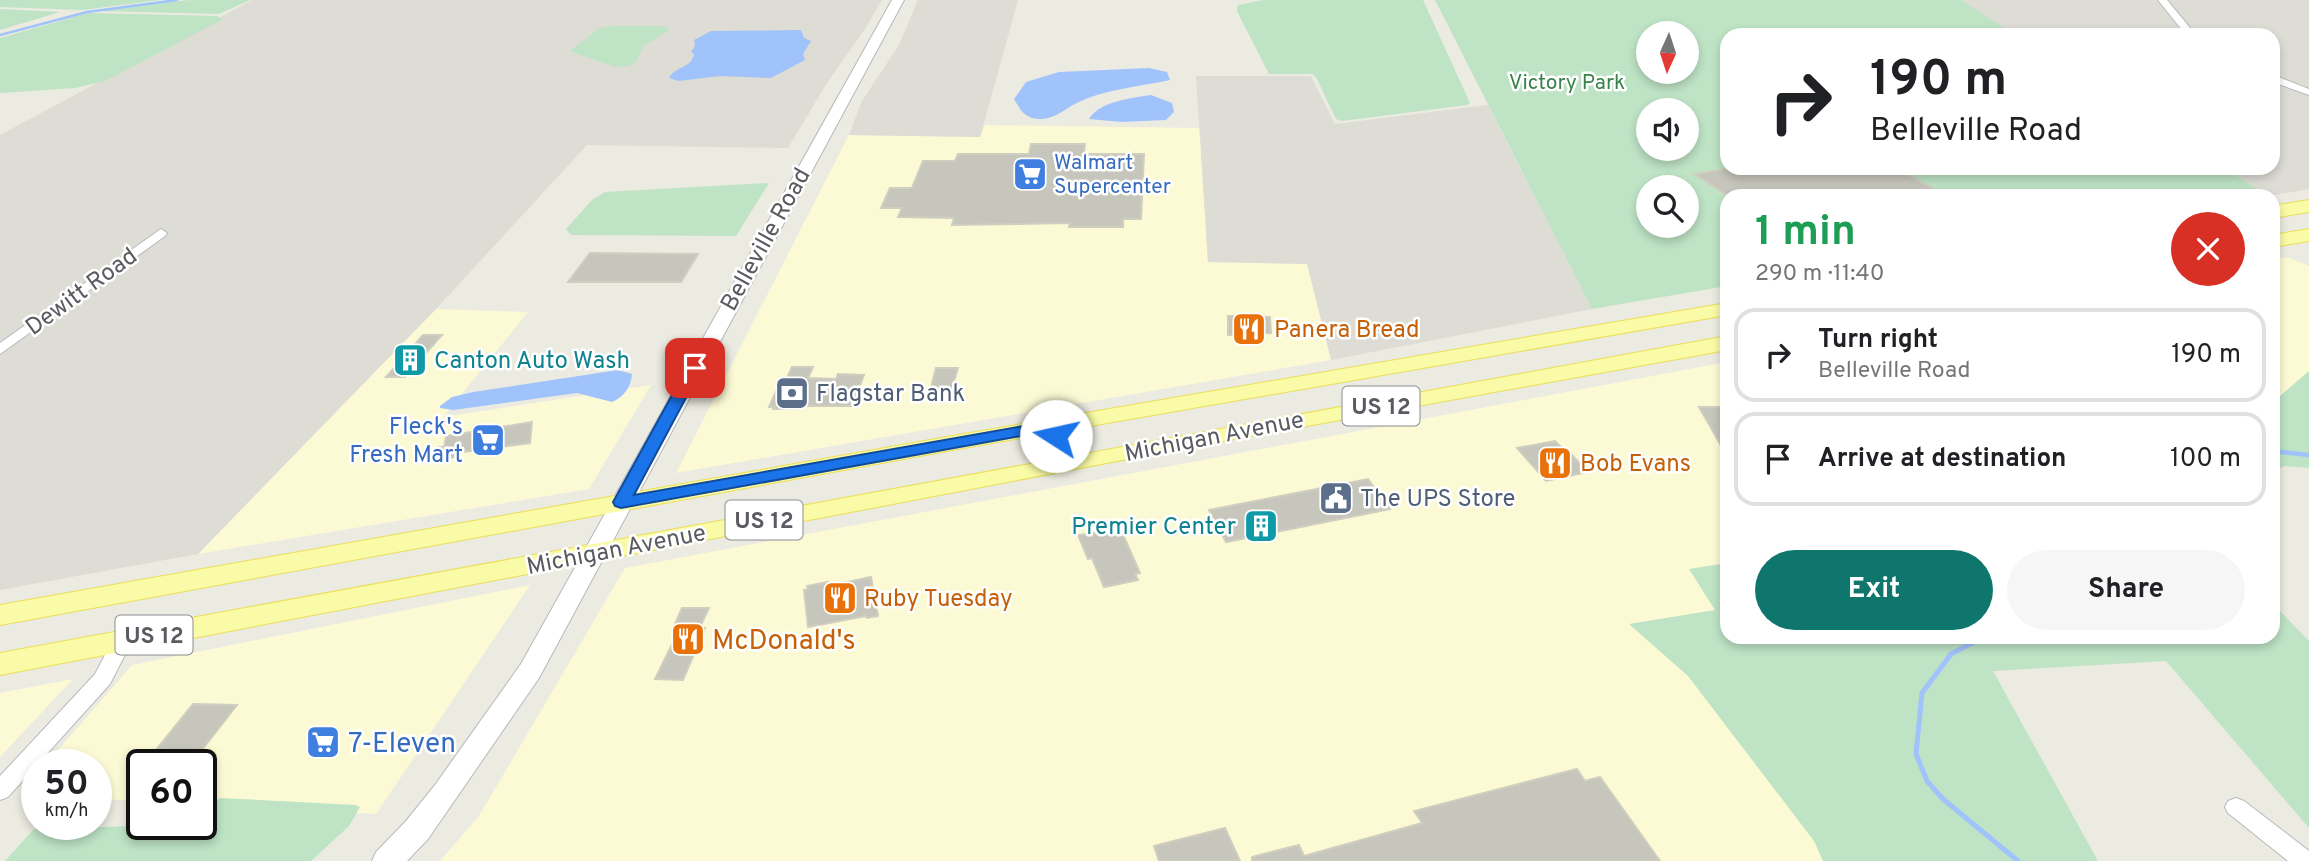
<!DOCTYPE html>
<meta charset="utf-8">
<style>
body{margin:0;font-family:Overpass,sans-serif;background:#f6f6f6;color:#202124;height:100vh;display:flex;flex-direction:column;font-size:26px;white-space:nowrap}
*{box-sizing:border-box;margin:0}
p{font-size:23px;color:#757577}
.icon{flex:none;width:38px;height:38px;fill:none;stroke:currentColor;stroke-width:2;stroke-linecap:round;stroke-linejoin:round}
.map{position:relative;flex:1;overflow:hidden}
.sheet{position:absolute;left:1720px;top:189px;width:560px;height:455px;display:flex;flex-direction:column;background:#fff;border-radius:21px;box-shadow:0 4px 10px #0003}
.sheet>*{flex:none}
.guide{position:absolute;left:1720px;top:28px;width:560px;height:147px;border-radius:21px;box-shadow:0 4px 10px #0003;background:#fff;color:#202124;overflow:hidden}
.needle{width:46px;rotate:183deg}
.buttons{position:absolute;left:1636px;top:21px;display:grid;gap:14px}
.buttons a{display:grid;place-items:center;width:63px;height:63px;border-radius:50%;background:#fff;box-shadow:0 4px 10px #0003;font-size:35px}
.speed{position:absolute;left:21px;top:749px;display:flex;gap:14px;font-size:35px;font-weight:700;text-align:center}
.speed>*{display:grid;place-content:center;width:91px;height:91px;border-radius:50%;background:#fff;box-shadow:0 4px 10px #0003;line-height:1}
.speed small{font-size:18px;font-weight:400}
.speed .limit{border:4px solid #111;border-radius:10px;background:#fff;color:#111}
.pin{position:absolute;display:grid;place-items:center;width:60px;height:60px;color:#fff;margin:-30px;border-radius:14px;box-shadow:0 4px 10px #0006}
.me{position:absolute;width:77px;margin:-38px;rotate:280deg;stroke-linejoin:round;filter:drop-shadow(0 0 5px #0008)}
.turn{display:flex;align-items:center;gap:24px;height:147px;padding:0 35px;font-size:32px}
.turn .icon{width:91px;height:91px;stroke-width:2.5}
.turn b{display:block;font-size:49px;line-height:60px}
.round{display:grid;place-items:center;flex:none;width:74px;height:74px;border-radius:37px;background:#f6f6f6}
.head{display:flex;align-items:center;justify-content:space-between;height:119px;padding:0 35px}
h1{font-size:42px;font-weight:700;line-height:52px;color:#1e9e55}
.primary-button{display:flex;gap:14px;margin-top:auto;padding:14px 35px}
.primary-button a{flex:1;height:80px;border-radius:42px;background:#0f766e;color:#fff;font-size:28px;font-weight:700;line-height:80px;text-align:center}
.primary-button a+a{background:#f6f6f6;color:#202124}
ul{padding:0;list-style:none}
li{display:flex;align-items:center;gap:21px;height:94px;margin:0 14px 10px;padding:0 21px;border:4px solid #e0e0e0;border-radius:21px}
li div{flex:1}
li b{display:block;font-size:26px}
li em{font-style:normal}
.map>svg:first-child{display:block}
.commercial{fill:#fcfad5}
.industrial{fill:#dddcd5}
.green{fill:#bee3c5;fill-rule:evenodd}
.water{fill:#a1c3fb}
.lines{fill:none;stroke-linecap:round;stroke-linejoin:round}
.stream-far2{stroke:#a1c3fb;stroke-width:2.5}
.stream-far1{stroke:#a1c3fb;stroke-width:4.5}
.stream{stroke:#a1c3fb;stroke-width:5}
.building{fill:#c6c6bd;stroke:#d0cebf;stroke-width:2}
.street-casing{stroke:#b8b9bf;stroke-width:2}
.secondary-casing{stroke:#b6b8bf;stroke-width:2}
.primary-casing{stroke:#ebde5b;stroke-width:2}
.street{fill:#fff;fill-rule:evenodd}
.secondary{fill:#fff;fill-rule:evenodd}
.primary{fill:#f9fba6;fill-rule:evenodd}
.route{fill:#1a73e8;stroke:#114b97;stroke-width:2}
.labels{text-anchor:middle;stroke-width:5;stroke-linejoin:round;paint-order:stroke}
.far-park-label{font-size:21px;fill:#388249;stroke:#fff}
.far-shop-label{font-size:21px;fill:#366cbe;stroke:#fff;text-anchor:start}
.shield{fill:#fff;stroke:#8b8c90;stroke-width:2}
.shield-label{font-size:23px;font-weight:bold;fill:#595b61}
.street-label{font-size:24px;fill:#595b61;stroke:#fff}
.food-label{font-size:24px;fill:#c56008;stroke:#fff;text-anchor:start}
.culture-label{font-size:24px;fill:#0d838f;stroke:#fff;text-anchor:start}
.service-label{font-size:24px;fill:#4e5e75;stroke:#fff;text-anchor:start}
.shop-label{font-size:24px;fill:#366cbe;stroke:#fff;text-anchor:end}
.near-food-label{font-size:28px;fill:#c56008;stroke:#fff;text-anchor:start}
.near-shop-label{font-size:28px;fill:#366cbe;stroke:#fff;text-anchor:start}
</style>
<div class="map">
<svg width="2309" height="861" viewBox="0 0 2309 861">
<rect width="100%" height="100%" fill="#ecebe1"/>
<g class="commercial">
<polygon points="985,125 1200,128 1208,262 1307,264 1331,360 676,473 849,135 980,137"/>
<polygon points="2287,257 2309,266 2309,397 2273,424 2273,259"/>
<polygon points="436,309 528,312 443,417 651,385 589,489 198,554"/>
<polygon points="1727,362 1727,637 1823,861 440,861 479,816 625,568"/>
<polygon points="530,585 376,814 201,805 201,765 142,765 142,801 96,799 96,765 45,765 132,665"/>
<polygon points="73,679 0,757 0,693"/>
</g>
<g class="industrial">
<polygon points="252,0 882,0 865,29 827,83 788,148 587,145 436,309 198,554 0,590 0,135"/>
<polygon points="918,0 1018,0 980,137 849,135 862,101 899,45"/>
<polygon points="1961,0 2309,0 2309,189 2268,196 2224,168 2273,168 2273,35 2016,35"/>
<polygon points="1196,76 1311,76 1335,124 1488,105 1592,309 1331,360 1307,264 1208,262"/>
</g>
<g class="green">
<polygon points="0,0 160,0 83,10 0,7"/>
<polygon points="191,0 250,0 219,14 98,11 137,4"/>
<polygon points="1264,0 1423,0 1470,103 1467,105 1342,121 1336,119 1316,77 1312,74 1269,74 1237,11 1238,5"/>
<path d="M 1435,0 L 1961,0 L 2016,35 L 1727,35 L 1727,168 L 2224,168 L 2268,196 L 1727,196 L 1727,286 L 1592,309 ZM 1648,33 L 1687,33 L 1687,72 L 1648,72 ZM 1648,110 L 1687,110 L 1687,149 L 1648,149 ZM 1648,187 L 1687,187 L 1687,226 L 1648,226 Z"/>
<polygon points="0,9 60,12 0,30"/>
<polygon points="88,13 217,16 223,19 105,81 76,88 0,93 0,38"/>
<polygon points="615,26 662,26 668,28 669,30 643,46 636,62 628,66 615,67 570,51 600,28"/>
<polygon points="769,183 736,236 587,235 571,235 566,229 592,200 605,192"/>
<polygon points="2309,371 2309,468 2284,466 2273,472 2273,402"/>
<polygon points="1727,563 1727,637 2273,637 2273,595 2279,610 2309,641 2309,828 2166,661 1993,671 2098,861 1823,861 1814,841 1688,676 1629,624 1715,610 1689,569"/>
<polygon points="221,798 355,805 360,807 349,826 311,861 5,861 34,829 201,824 201,807"/>
</g>
<g class="water">
<path d="M 801,30 L 804,38 L 811,41 L 803,54 L 805,60 L 771,78 L 720,76 L 679,81 L 669,78 C 675,66 691,69 694,54 L 691,52 L 695,46 L 694,40 L 711,31 Z"/>
<path d="M 1149,68 L 1167,72 L 1170,80 C 1138,87 1103,89 1073,105 C 1060,113 1049,122 1032,118 C 1022,115 1019,107 1014,99 L 1026,82 L 1059,72 Z"/>
<path d="M 1151,95 L 1172,103 L 1174,112 L 1166,120 L 1122,122 L 1089,119 C 1100,101 1132,98 1151,95 Z"/>
<path d="M 618,370 L 632,374 C 631,387 624,397 612,402 L 577,393 L 453,410 L 440,408 L 440,406 L 452,397 L 473,392 Z"/>
</g>
<g class="lines">
<polyline class="stream-far2" points="0,35 87,12 177,0"/>
<polyline class="stream-far1" points="2273,451 2309,455"/>
<polyline class="stream" points="1984,637 1951,654 1922,693 1916,754 1927,781 1943,799 2018,861"/>
</g>
<g class="building">
<polygon points="1031,144 1085,144 1084,154 1144,154 1141,219 1123,219 1123,227 1069,227 1070,223 952,225 954,218 898,217 902,208 881,208 890,188 912,188 923,161 955,161 958,154 1029,154"/>
<polygon points="1732,168 1896,168 1936,190 1896,196 1728,196 1694,174"/>
<polygon points="590,253 698,254 681,282 568,282"/>
<polygon points="1228,316 1270,317 1271,333 1228,335"/>
<polygon points="423,335 442,335 405,377 386,377"/>
<polygon points="792,367 813,367 808,378 836,379 838,374 864,375 852,406 803,406 797,409 773,409 774,407 769,407 782,378 787,378"/>
<polygon points="936,368 958,368 951,391 930,391"/>
<polygon points="1699,407 1722,407 1727,417 1727,456"/>
<polygon points="532,422 530,443 456,453 455,457 437,460 439,447 444,447 446,436"/>
<polygon points="1555,441 1568,454 1571,454 1588,472 1546,481 1517,448"/>
<polygon points="1368,479 1390,509 1226,542 1209,510"/>
<polygon points="1121,530 1140,573 1135,574 1138,580 1104,587 1092,558 1088,559 1078,535"/>
<polygon points="871,577 878,616 867,618 866,616 808,627 804,590 808,589 807,586 828,582 829,586"/>
<polygon points="682,608 709,608 700,627 705,628 683,680 655,679 682,624 675,624"/>
<polygon points="193,704 237,705 198,755 177,754 169,765 147,765 155,755 152,755"/>
<polygon points="1577,769 1585,781 1600,777 1660,861 1252,861 1252,857 1299,845 1304,856 1422,823 1414,811"/>
<polygon points="1225,828 1240,861 1159,861 1154,846"/>
</g>
<g class="lines">
<g class="street-casing">
<g id="street">
<polygon points="2158,0 2167,0 2196,35 2186,35"/>
<polygon points="2273,75 2309,89 2309,95 2273,82"/>
<polygon points="161,229 167,233 165,236 0,354 0,343"/>
<polygon points="122,634 129,636 132,641 110,684 8,797 0,800 0,776 95,674 115,636"/>
<polygon points="2236,798 2244,801 2309,851 2309,861 2288,861 2228,813 2225,807 2228,801"/>
</g>
</g>
<g class="secondary-casing">
<polygon id="secondary" points="892,0 904,0 539,678 428,839 407,861 372,861 376,852 406,821 435,785 521,664"/>
</g>
<g class="primary-casing">
<g id="primary">
<polygon points="2309,200 2309,212 2273,218 2273,206"/>
<polygon points="2309,229 2309,241 2273,247 2273,235"/>
<polygon points="1727,303 1727,315 958,449 0,625 0,605 958,435"/>
<polygon points="1727,336 1727,350 1185,448 0,675 0,653"/>
</g>
</g>
<use href="#street" class="street"/>
<use href="#secondary" class="secondary"/>
<use href="#primary" class="primary"/>
</g>
<polygon class="route" points="695,364 702,368 634,495 1040,423 1064,436 1056,441 1038,433 621,508 615,506 613,502 687,368"/>
<defs>
<g id="supermarket-square" transform="scale(1.75)"><rect x="-9" y="-9" width="18" height="18" rx="4" fill="#3f7fe0" stroke="#fff"/><path d="M-6-5.5h2.5l.6 2H6L4.5 2H-2.5L-4.4-4H-6ZM-1.5 3.2a1.3 1.3 0 1 0 .1 0ZM3 3.2a1.3 1.3 0 1 0 .1 0Z" fill="#fff"/></g>
<g id="restaurant-square" transform="scale(1.75)"><rect x="-9" y="-9" width="18" height="18" rx="4" fill="#e8710a" stroke="#fff"/><path d="M-5-6h1v4h1v-4h1v4h1v-4h1v5L-1.5 .5V6h-2V.5L-5-1ZM5-6V6H3V1.5H1.5Q1.5-4 5-6Z" fill="#fff"/></g>
<g id="building-square" transform="scale(1.75)"><rect x="-9" y="-9" width="18" height="18" rx="4" fill="#0f9aa8" stroke="#fff"/><path d="M-4-6H4V6H1V3H-1V6H-4ZM-2.5-4.3h1.7v1.8h-1.7ZM.8-4.3h1.7v1.8H.8ZM-2.5-1h1.7V.8h-1.7ZM.8-1h1.7V.8H.8Z" fill="#fff"/></g>
<g id="bank-square" transform="scale(1.75)"><rect x="-9" y="-9" width="18" height="18" rx="4" fill="#5c6f8a" stroke="#fff"/><path d="M-6-4H6V4H-6ZM0-2.3a2.3 2.3 0 1 0 0 4.6a2.3 2.3 0 1 0 0-4.6Z" fill="#fff"/></g>
<g id="civic-square" transform="scale(1.75)"><rect x="-9" y="-9" width="18" height="18" rx="4" fill="#5c6f8a" stroke="#fff"/><path d="M-.6-6.5H3V-4.5H.6V-3L4-1V1h2V6H-6V1h2V-1L-.6-3ZM-1.2 2.5V6h2.4V2.5Z" fill="#fff"/></g>
</defs>
<g fill-rule="evenodd">
<use href="#supermarket-square" x="1030" y="174"/>
<use href="#restaurant-square" x="1249" y="329"/>
<use href="#building-square" x="410" y="360"/>
<use href="#bank-square" x="792" y="393"/>
<use href="#supermarket-square" x="488" y="440"/>
<use href="#restaurant-square" x="1555" y="463"/>
<use href="#civic-square" x="1336" y="498"/>
<use href="#building-square" x="1261" y="526"/>
<use href="#restaurant-square" x="840" y="598"/>
<use href="#restaurant-square" x="688" y="639"/>
<use href="#supermarket-square" x="323" y="742"/>
</g>
<g class="labels">
<g class="far-park-label">
<text x="1567" y="89">Victory Park</text>
</g>
<g class="far-shop-label">
<text x="1054" y="169">Walmart<tspan x="1054" dy="24">Supercenter</tspan></text>
</g>
<g class="shield">
<rect x="1342.5" y="386.5" width="77" height="39" rx="5"/>
<rect x="725.5" y="500.5" width="77" height="39" rx="5"/>
<rect x="115.5" y="615.5" width="77" height="39" rx="5"/>
</g>
<g class="shield-label">
<text x="1381" y="414">US 12</text>
<text x="764" y="528">US 12</text>
<text x="154" y="643">US 12</text>
</g>
<g class="street-label">
<text transform="translate(765 239) rotate(-61)" y="8">Belleville Road</text>
<text transform="translate(81 291) rotate(-36)" y="8">Dewitt Road</text>
<text transform="translate(1214 436) rotate(-11)" y="8">Michigan Avenue</text>
<text transform="translate(616 549) rotate(-11)" y="8">Michigan Avenue</text>
</g>
<g class="food-label">
<text x="1274" y="337">Panera Bread</text>
<text x="1580" y="471">Bob Evans</text>
<text x="864" y="606">Ruby Tuesday</text>
</g>
<g class="culture-label">
<text x="434" y="368">Canton Auto Wash</text>
<text x="1236" y="534" text-anchor="end">Premier Center</text>
</g>
<g class="service-label">
<text x="816" y="401">Flagstar Bank</text>
<text x="1360" y="506">The UPS Store</text>
</g>
<g class="shop-label">
<text x="463" y="434">Fleck's<tspan x="463" dy="28">Fresh Mart</tspan></text>
</g>
<g class="near-food-label">
<text x="712" y="649">McDonald's</text>
</g>
<g class="near-shop-label">
<text x="348" y="752">7-Eleven</text>
</g>
</g>
</svg>
<div class="buttons">
<a><svg class="needle" viewBox="-14 -14 28 28"><path d="M0-13l5 13h-10z" fill="#e53935"/><path d="M0 13l5-13h-10z" fill="#757577"/></svg></a>
<a><svg class="icon" aria-label="sound" viewBox="0 0 24 24"><path d="M4 9h4l5-4v14l-5-4H4zM17 9q2 3 0 6"/></svg></a>
<a><svg class="icon" aria-label="search" viewBox="0 0 24 24"><circle cx="10" cy="10" r="6"/><path d="M15 15l6 6"/></svg></a>
</div>
<div class="speed"><div>50<small>km/h</small></div><div class="limit">60</div></div>
<div class="pin" style="left:695px;top:368px;background:#d93025"><svg class="icon" aria-label="arrive" viewBox="0 0 24 24"><path d="M6 21V4h12l-3 4 3 4H6"/></svg></div>
<svg class="me" style="left:1056px;top:436px" viewBox="-20 -20 40 40"><circle r="19" fill="#fff"/><path d="M0-13L10 11 0 6-10 11z" fill="#1a73e8"/></svg>
<div class="guide">
<div class="turn"><svg class="icon" aria-label="right" viewBox="0 0 24 24"><path d="M7 20v-9h11M14 6l5 5-5 5"/></svg><div><b>190 m</b>Belleville Road</div></div>
</div>
<section class="sheet">
<div class="head"><div><h1>1 min</h1><p>290 m · 11:40</p></div><a class="round" style="background:#d93025;color:#fff"><svg class="icon" aria-label="close" viewBox="0 0 24 24"><path d="M6 6l12 12M18 6L6 18"/></svg></a></div>
<ul>
<li><svg class="icon" aria-label="right" viewBox="0 0 24 24"><path d="M7 20v-9h11M14 6l5 5-5 5"/></svg><div><b>Turn right</b><p>Belleville Road</p></div><em>190 m</em></li>
<li><svg class="icon" aria-label="arrive" viewBox="0 0 24 24"><path d="M6 21V4h12l-3 4 3 4H6"/></svg><div><b>Arrive at destination</b></div><em>100 m</em></li>
</ul>
<div class="primary-button"><a>Exit</a><a>Share</a></div>
</section>
</div>
